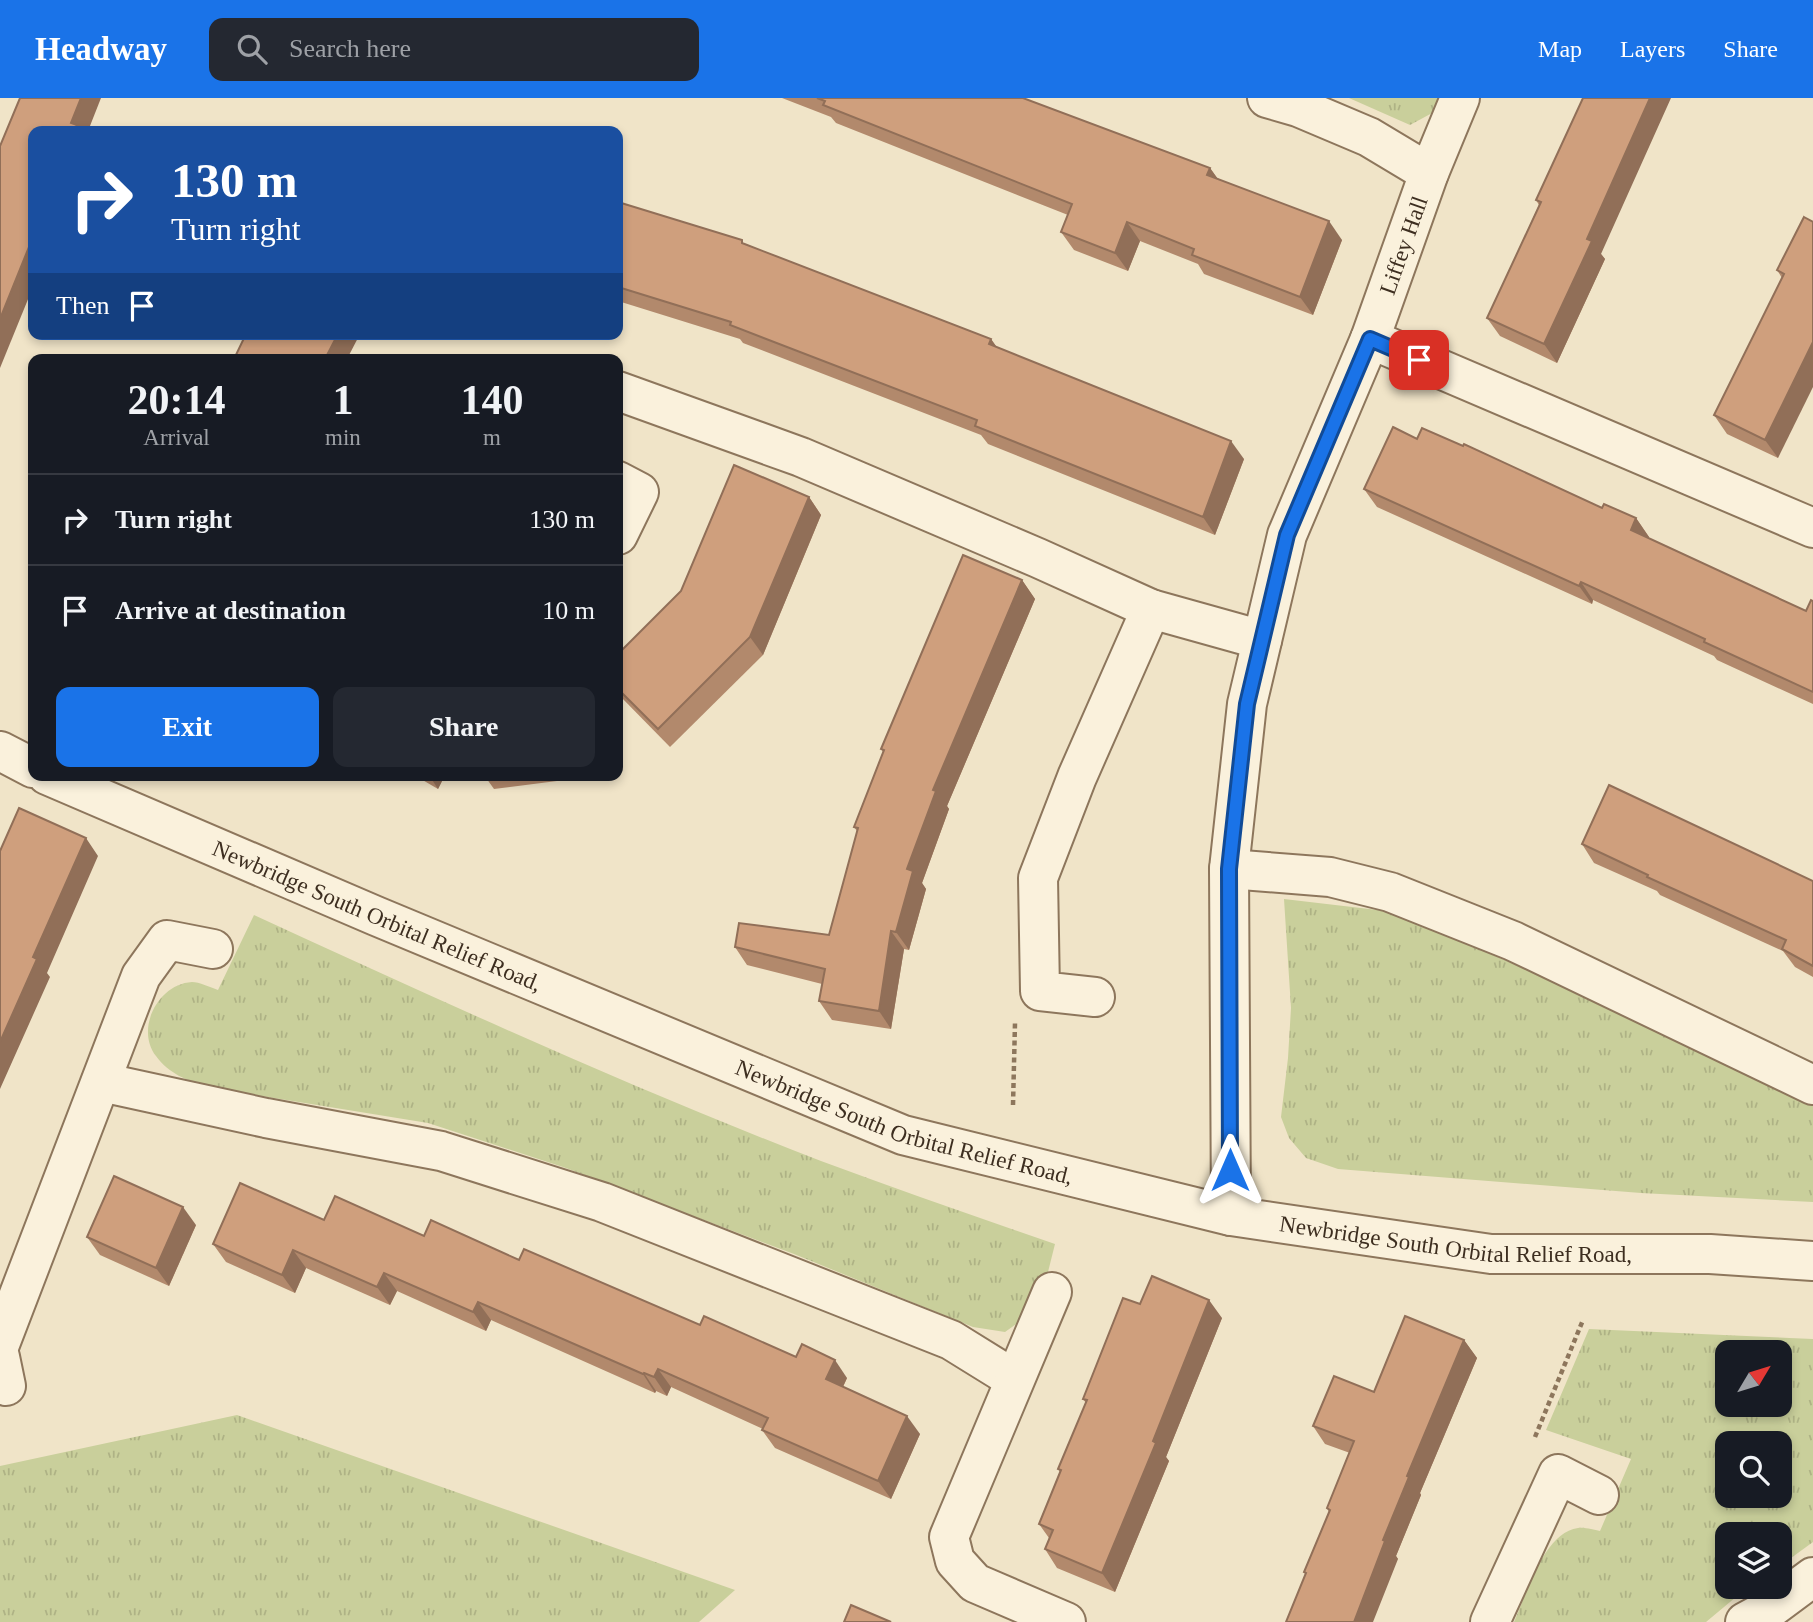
<!DOCTYPE html>
<style>
body{margin:0;font-family:"Times New Roman",serif;background:#242831;color:#f1f3f6;height:100vh;display:flex;flex-direction:column;font-size:26px;white-space:nowrap}
*{box-sizing:border-box;margin:0}
p{font-size:23px;color:#9ea1a6}
.icon{flex:none;width:38px;height:38px;fill:none;stroke:currentColor;stroke-width:2;stroke-linecap:round;stroke-linejoin:round}
.map{position:relative;flex:1;overflow:hidden}
.side{position:absolute;left:28px;top:256px;width:595px;height:427px;display:flex;flex-direction:column;background:#171b24;border-radius:14px;box-shadow:0 4px 10px #0003}
.side>*{flex:none}
.hud{position:absolute;left:28px;top:28px;width:595px;height:214px;border-radius:14px;box-shadow:0 4px 10px #0003;background:#1a4fa0;color:#fff;overflow:hidden}
.needle{width:46px;rotate:52deg}
.controls{position:absolute;left:1715px;top:1242px;display:grid;gap:14px}
.controls a{display:grid;place-items:center;width:77px;height:77px;border-radius:14px;background:#171b24;box-shadow:0 4px 10px #0003;font-size:35px}
.pin{position:absolute;display:grid;place-items:center;width:60px;height:60px;color:#fff;margin:-30px;border-radius:14px;box-shadow:0 4px 10px #0006}
.me{position:absolute;width:77px;margin:-38px;rotate:0deg;stroke-linejoin:round;filter:drop-shadow(0 0 5px #0008)}
.turn{display:flex;align-items:center;gap:24px;height:147px;padding:0 28px;font-size:32px}
.turn .icon{width:91px;height:91px;stroke-width:2.5}
.turn b{display:block;font-size:49px;line-height:60px}
.then{display:flex;align-items:center;height:66px;padding:0 28px;background:#0003;gap:14px;font-size:26px}
.eta{display:flex;justify-content:space-evenly;align-items:center;height:119px;text-align:center}
.eta b{font-size:42px;font-weight:600;line-height:49px}
.action{display:flex;gap:14px;margin-top:auto;padding:14px 28px}
.action a{flex:1;height:80px;border-radius:14px;background:#1a73e8;color:#fff;font-size:28px;font-weight:600;line-height:80px;text-align:center}
.action a+a{background:#242831;color:#f1f3f6}
ul{padding:0;list-style:none}
li{display:flex;align-items:center;gap:21px;height:91px;padding:0 28px;border-top:2px solid #363941}
li div{flex:1}
li b{display:block;font-size:26px}
li em{font-style:normal}
header{display:flex;align-items:center;gap:42px;box-sizing:border-box;height:98px;padding:0 35px;background:#1a73e8;color:#fff}
header strong{font-size:33px}
nav{display:flex;gap:38px;margin-inline-start:auto;font-size:24px}
.search{width:490px;height:63px;background:#242831;display:flex;align-items:center;gap:18px;box-sizing:border-box;padding:0 24px;border-radius:14px;color:#9ea1a6;font-size:26px}
.map>svg:first-child{display:block}
.grass{fill:url(#grass-tufts);fill-rule:evenodd}
.lines{fill:none;stroke-linecap:round;stroke-linejoin:round}
.minor-casing{stroke:#8d765c;stroke-width:42}
.tertiary-casing{stroke:#8d765c;stroke-width:42}
.path{stroke:#8d765c;stroke-width:4.5;stroke-dasharray:5 3.5;stroke-linecap:butt}
.minor{stroke:#faf1dc;stroke-width:38}
.tertiary{stroke:#faf1dc;stroke-width:38}
.wall{fill:#b2896c}
.shaded-wall{fill:#916f58}
.building{fill:#cf9f7d;stroke:#916f58;stroke-width:2}
.route-casing{stroke:#114b97;stroke-width:18}
.route{stroke:#1a73e8;stroke-width:12}
.labels{text-anchor:middle;stroke-width:7;stroke-linejoin:round;paint-order:stroke}
.street-label{font-size:23px;fill:#3d2e20;stroke:#f7eed8}
</style>
<header>
<strong>Headway</strong>
<div class="search"><svg class="icon" aria-label="search" viewBox="0 0 24 24"><circle cx="10" cy="10" r="6"/><path d="M15 15l6 6"/></svg>Search here</div>
<nav><a>Map</a><a>Layers</a><a>Share</a></nav>
</header>
<div class="map">
<svg width="1813" height="1524" viewBox="0 0 1813 1524">
<defs>
<pattern id="grass-tufts" width="24" height="20" patternUnits="userSpaceOnUse" patternTransform="scale(1.75)"><rect width="24" height="20" fill="#c9cf9b"/><path d="M3 7l-1-3M5 7V3M7 7l1-3M15 17l-1-3M17 17v-4M19 17l1-3" fill="none" stroke="#aeb285"/></pattern>
</defs>
<rect width="100%" height="100%" fill="#f0e4c8"/>
<g class="grass">
<polygon points="1349,0 1443,0 1434,14 1410,27"/>
<polygon points="1284,801 1395,814 1737,964 1813,1002 1813,1104 1641,1095 1338,1071 1306,1060 1289,1040 1281,1019 1288,960 1291,910"/>
<path d="M 254,817 C 441,903 629,989 821,1063 C 899,1092 977,1119 1055,1146 L 1046,1182 L 1026,1219 L 1005,1234 L 973,1229 L 794,1156 L 566,1070 L 428,1025 L 206,989 C 187,982 169,976 156,958 C 135,931 158,886 192,884 C 199,884 210,889 218,892 Z"/>
<path d="M 1589,1231 L 1813,1241 L 1813,1444 L 1780,1468 L 1780,1437 L 1727,1437 L 1727,1489 L 1748,1489 L 1706,1524 L 1514,1524 C 1526,1497 1544,1434 1578,1430 C 1585,1429 1594,1432 1600,1433 L 1631,1361 L 1546,1332 ZM 1727,1255 L 1780,1255 L 1780,1307 L 1727,1307 ZM 1727,1346 L 1780,1346 L 1780,1398 L 1727,1398 Z"/>
<polygon points="237,1317 735,1492 699,1524 0,1524 0,1368"/>
</g>
<g class="lines">
<g class="minor-casing">
<g id="minor">
<polyline points="1267,0 1298,9 1369,39 1429,75"/>
<polyline points="1370,241 1813,430"/>
<polyline points="618,293 801,359 1038,460 1151,511 1262,542"/>
<polyline points="618,383 639,394 618,437"/>
<polyline points="1229,771 1330,779 1390,794 1513,843 1813,987"/>
<polyline points="1095,899 1040,893 1038,780 1077,679 1151,511"/>
<polyline points="101,984 266,1020 441,1053 602,1104 951,1242 1014,1281"/>
<path id="s1" d="M 1231,1118 L 1229,771 L 1247,606 L 1287,437 L 1370,241 L 1429,75 L 1460,0"/>
<polyline points="1052,1194 949,1439 955,1463 975,1485 1066,1524"/>
<polyline points="0,1246 141,878 167,842 213,851"/>
<polyline points="0,1259 6,1288"/>
<polyline points="1490,1524 1558,1376 1599,1397"/>
<polyline points="1745,1524 1771,1510 1813,1479"/>
</g>
</g>
<g class="tertiary-casing">
<g id="tertiary">
<polyline points="0,653 33,670"/>
<path id="s2" d="M 47,677 L 376,818 L 903,1037 L 1231,1118 L 1491,1156 L 1710,1156 L 1813,1163"/>
</g>
</g>
<g class="path">
<polyline points="1013,1007 1015,925"/>
<polyline points="1535,1339 1583,1222"/>
</g>
<use href="#minor" class="minor"/>
<use href="#tertiary" class="tertiary"/>
</g>
<g class="wall">
<polygon points="782,0 1023,0 1210,70 1217,80 1342,142 1313,217 1204,176 1198,166 1140,143 1128,173 1074,152 1061,134 1068,117 836,25 831,19"/>
<polygon points="1583,0 1601,156 1605,161 1557,265 1500,238 1487,220 1539,107 1536,102"/>
<polygon points="618,104 745,146 991,241 996,249 1244,361 1215,437 988,346 981,337 743,245 740,241 618,203"/>
<polygon points="1804,119 1778,360 1727,336 1714,317 1782,180 1777,172"/>
<polygon points="1417,341 1602,410 1636,420 1649,439 1648,440 1806,513 1813,503 1813,606 1717,562 1714,558 1593,502 1592,506 1377,409 1364,391"/>
<polygon points="809,399 821,417 763,557 670,649 618,596 618,556 681,493"/>
<polygon points="1022,482 1035,501 947,708 949,711 922,785 926,791 909,852 904,851 891,931 832,922 819,903 822,886 747,867 735,849 829,837 857,733 854,729 883,654 881,651"/>
<polygon points="414,677 445,677 438,691"/>
<polygon points="484,677 604,677 494,691"/>
<polygon points="1582,746 1813,783 1813,879 1795,869 1783,853 1660,797 1657,793 1594,765"/>
<polygon points="324,1122 424,1138 519,1162 700,1227 796,1259 847,1280 843,1289 920,1336 891,1401 775,1350 762,1332 763,1331 671,1289 667,1298 656,1293 655,1295 491,1222 486,1233 397,1193 390,1207 306,1170 295,1195 226,1164 213,1146"/>
<polygon points="196,1127 169,1188 100,1157 87,1139"/>
<polygon points="1140,1206 1222,1220 1166,1359 1169,1363 1115,1494 1057,1470 1045,1451 1049,1440 1039,1426 1060,1374 1058,1371 1086,1305 1083,1301"/>
<polygon points="1464,1242 1477,1260 1420,1395 1421,1397 1396,1458 1398,1461 1306,1476 1304,1474 1329,1414 1327,1410 1350,1355 1325,1346 1313,1328"/>
</g>
<g class="shaded-wall">
<polygon points="81,0 101,0 88,33 74,33 71,25"/>
<polygon points="1650,0 1671,0 1601,156 1605,161 1557,265 1544,246 1587,141"/>
<polygon points="1210,70 1223,88 1207,77"/>
<polygon points="1329,123 1342,142 1313,217 1300,199"/>
<polygon points="1127,124 1140,143 1128,173 1115,155"/>
<polygon points="33,139 33,189 0,270 0,221"/>
<polygon points="338,236 360,236 347,261 325,261"/>
<polygon points="991,241 1004,259 989,246"/>
<polygon points="1813,244 1813,289 1778,360 1765,342"/>
<polygon points="1231,343 1244,361 1215,437 1203,419"/>
<polygon points="809,399 821,417 763,557 750,539"/>
<polygon points="1636,420 1649,439 1643,451 1631,432"/>
<polygon points="1022,482 1035,501 947,708 949,711 922,785 926,791 909,852 896,834 907,771 933,692"/>
<polygon points="1581,484 1593,502 1592,506 1579,488"/>
<polygon points="429,677 445,677 438,691"/>
<polygon points="86,740 98,758 47,875 50,879 0,991 0,944 33,859"/>
<polygon points="891,833 904,851 891,931 879,913"/>
<polygon points="183,1109 196,1127 169,1188 156,1170"/>
<polygon points="293,1152 306,1170 295,1195 282,1177"/>
<polygon points="384,1175 397,1193 390,1207 377,1189"/>
<polygon points="1209,1202 1222,1220 1166,1359 1169,1363 1115,1494 1102,1475 1153,1343"/>
<polygon points="478,1204 491,1222 486,1233 473,1214"/>
<polygon points="1464,1242 1477,1260 1420,1395 1421,1397 1396,1458 1398,1461 1373,1524 1354,1524 1407,1378"/>
<polygon points="835,1262 847,1280 838,1299 826,1281"/>
<polygon points="658,1271 671,1289 667,1298 654,1279"/>
<polygon points="644,1275 656,1293 655,1295 643,1276"/>
<polygon points="907,1318 920,1336 891,1401 878,1383"/>
</g>
<g class="building">
<polygon points="20,0 81,0 71,25 77,27 74,33 33,33 33,139 0,221 0,48"/>
<polygon points="817,0 1023,0 1210,70 1207,77 1329,123 1300,199 1192,157 1194,151 1127,124 1115,155 1061,134 1072,106 823,7 825,3"/>
<polygon points="1583,0 1650,0 1587,141 1592,143 1544,246 1487,220 1541,104 1536,102"/>
<polygon points="618,104 742,142 742,145 991,241 989,246 1231,343 1203,419 975,328 977,322 730,227 731,224 618,189"/>
<polygon points="1804,119 1813,124 1813,244 1765,342 1714,317 1784,176 1777,172"/>
<polygon points="246,236 338,236 325,261 234,261"/>
<polygon points="1393,329 1417,341 1422,330 1463,348 1464,346 1602,410 1604,406 1636,420 1631,432 1806,513 1811,502 1813,503 1813,594 1704,544 1705,541 1581,484 1579,488 1364,391"/>
<polygon points="734,367 809,399 750,539 658,631 618,591 618,556 681,493"/>
<polygon points="963,457 1022,482 933,692 936,693 907,771 913,773 896,834 891,833 879,913 819,903 825,871 735,849 739,825 829,837 858,730 854,729 884,652 881,651"/>
<polygon points="1609,687 1813,783 1813,868 1782,851 1786,842 1647,779 1648,777 1582,746"/>
<polygon points="19,710 86,740 33,859 37,861 0,944 0,753"/>
<polygon points="114,1078 183,1109 156,1170 87,1139"/>
<polygon points="240,1085 324,1122 335,1098 424,1138 431,1122 519,1162 524,1151 700,1227 704,1218 796,1259 802,1246 835,1262 826,1281 907,1318 878,1383 762,1332 768,1320 658,1271 654,1279 644,1275 643,1276 478,1204 473,1214 384,1175 377,1189 293,1152 282,1177 213,1146"/>
<polygon points="1152,1178 1209,1202 1153,1343 1156,1345 1102,1475 1045,1451 1053,1432 1039,1426 1061,1372 1058,1371 1087,1302 1083,1301 1123,1200 1140,1206"/>
<polygon points="1405,1218 1464,1242 1407,1378 1409,1379 1383,1442 1385,1443 1354,1524 1286,1524 1306,1475 1304,1474 1330,1412 1327,1410 1354,1343 1313,1328 1334,1278 1374,1294"/>
<polygon points="851,1507 891,1524 844,1524"/>
</g>
<g class="lines">
<g class="route-casing">
<polyline id="route" points="1230,1072 1229,771 1247,606 1287,437 1370,241 1419,262"/>
</g>
<use href="#route" class="route"/>
</g>
<g class="labels">
<g class="street-label">
<text dy="8" stroke="none"><textPath href="#s1" startOffset="999">Liffey Hall</textPath></text>
<text dy="8" stroke="none"><textPath href="#s2" startOffset="359">Newbridge South Orbital Relief Road,</textPath></text>
<text dy="8" stroke="none"><textPath href="#s2" startOffset="926">Newbridge South Orbital Relief Road,</textPath></text>
<text dy="8" stroke="none"><textPath href="#s2" startOffset="1493">Newbridge South Orbital Relief Road,</textPath></text>
</g>
</g>
</svg>
<div class="controls">
<a><svg class="needle" viewBox="-14 -14 28 28"><path d="M0-13l5 13h-10z" fill="#e53935"/><path d="M0 13l5-13h-10z" fill="#9ea1a6"/></svg></a>
<a><svg class="icon" aria-label="search" viewBox="0 0 24 24"><circle cx="10" cy="10" r="6"/><path d="M15 15l6 6"/></svg></a>
<a><svg class="icon" aria-label="layers" viewBox="0 0 24 24"><path d="M12 4l9 5-9 5-9-5zM3 14l9 5 9-5"/></svg></a>
</div>
<div class="pin" style="left:1419px;top:262px;background:#d93025"><svg class="icon" aria-label="arrive" viewBox="0 0 24 24"><path d="M6 21V4h12l-3 4 3 4H6"/></svg></div>
<svg class="me" style="left:1230px;top:1072px" viewBox="-20 -20 40 40"><path d="M0-17L14 15 0 8-14 15z" fill="#1a73e8" stroke="#fff" stroke-width="4"/></svg>
<div class="hud">
<div class="turn"><svg class="icon" aria-label="right" viewBox="0 0 24 24"><path d="M7 20v-9h11M14 6l5 5-5 5"/></svg><div><b>130 m</b>Turn right</div></div>
<div class="then">Then<svg class="icon" aria-label="arrive" viewBox="0 0 24 24"><path d="M6 21V4h12l-3 4 3 4H6"/></svg></div>
</div>
<section class="side">
<div class="eta">
<div><b>20:14</b><p>Arrival</p></div>
<div><b>1</b><p>min</p></div>
<div><b>140</b><p>m</p></div>
</div>
<ul>
<li><svg class="icon" aria-label="right" viewBox="0 0 24 24"><path d="M7 20v-9h11M14 6l5 5-5 5"/></svg><div><b>Turn right</b></div><em>130 m</em></li>
<li><svg class="icon" aria-label="arrive" viewBox="0 0 24 24"><path d="M6 21V4h12l-3 4 3 4H6"/></svg><div><b>Arrive at destination</b></div><em>10 m</em></li>
</ul>
<div class="action"><a>Exit</a><a>Share</a></div>
</section>
</div>
